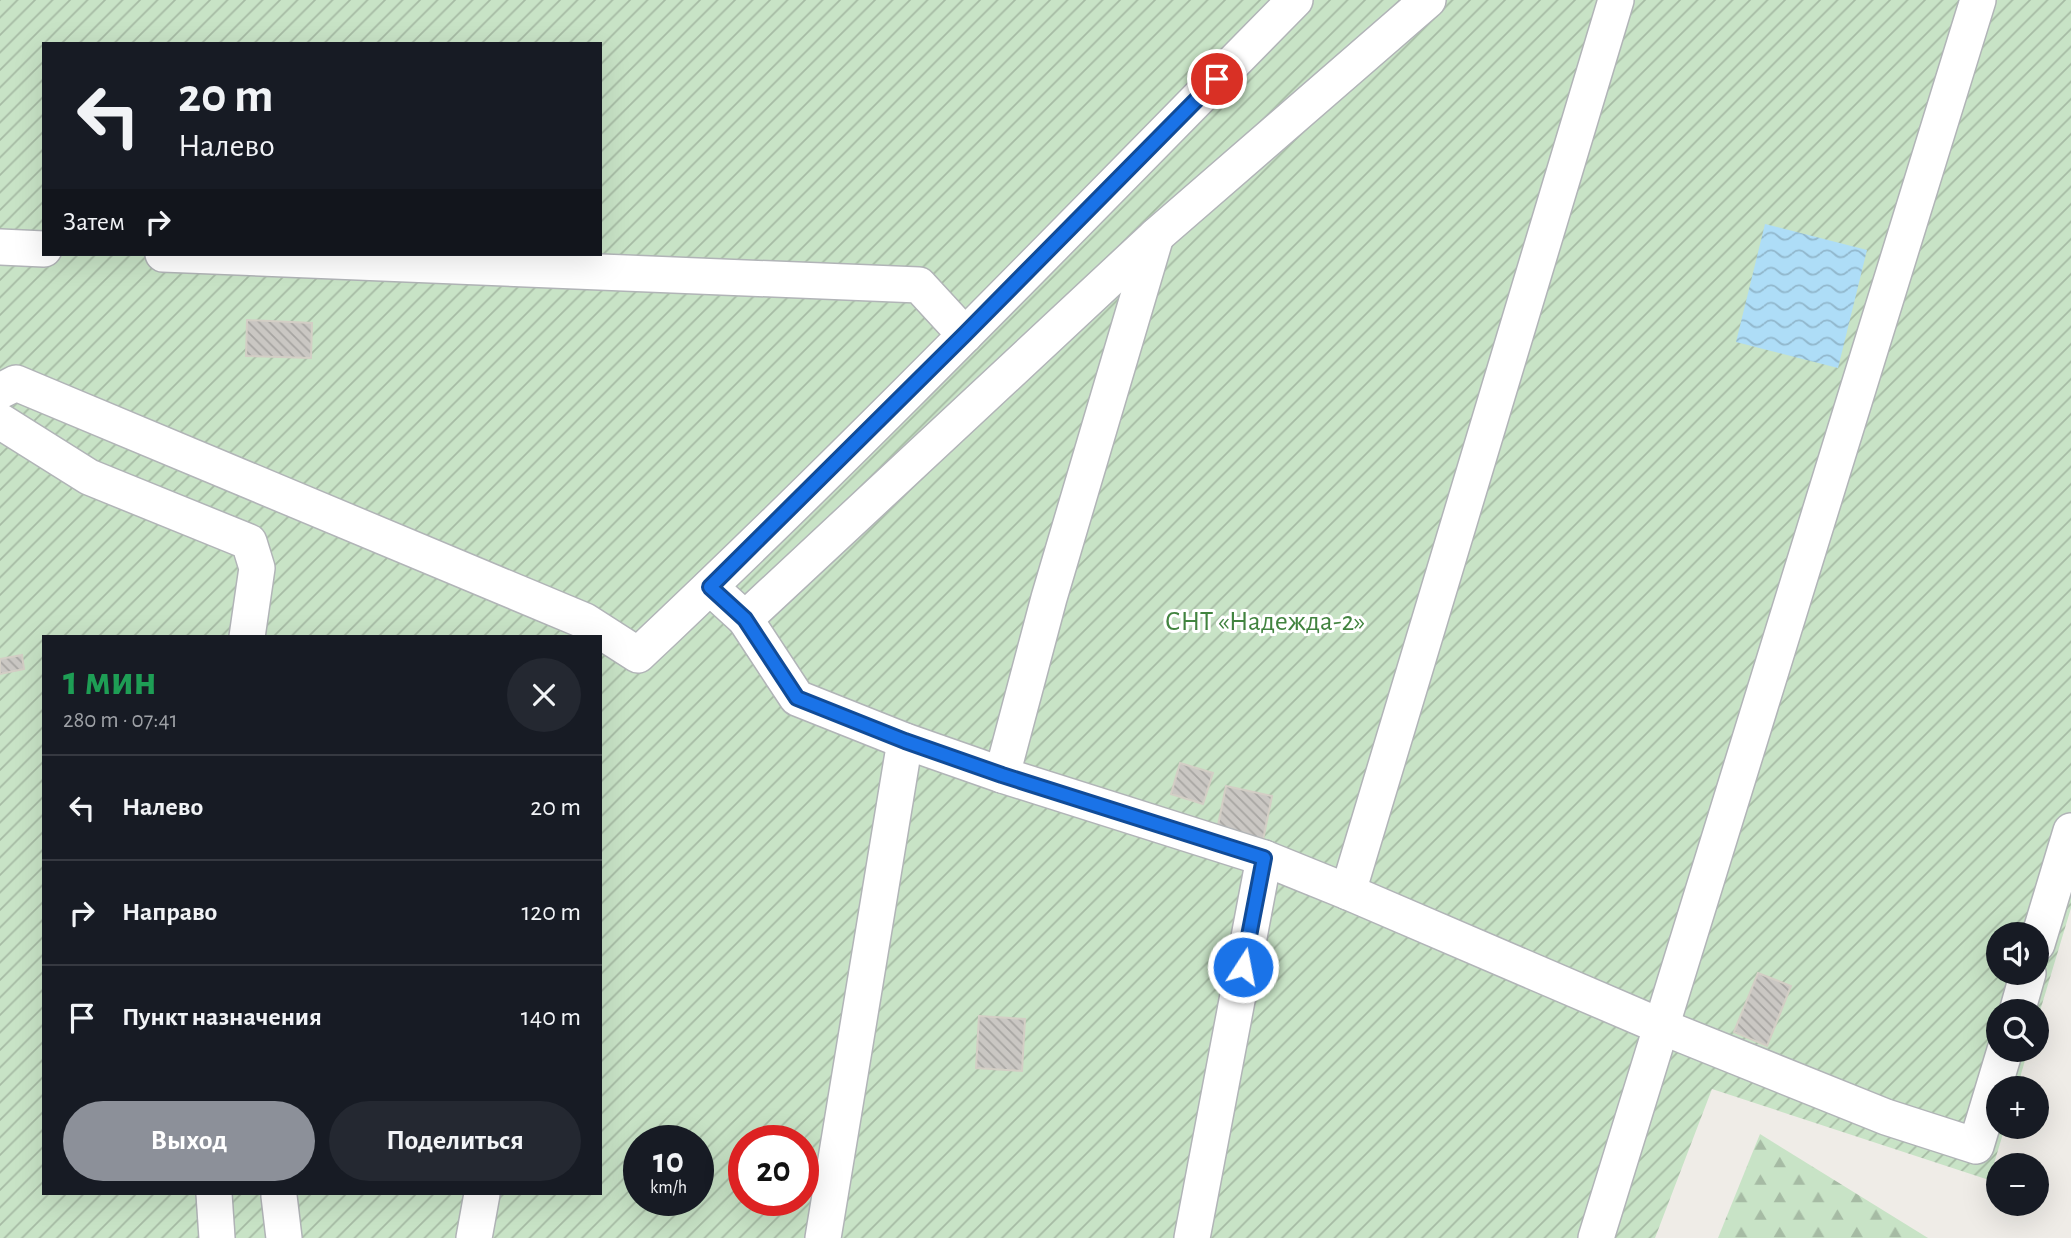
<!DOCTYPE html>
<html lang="ru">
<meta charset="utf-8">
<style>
body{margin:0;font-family:"Alegreya Sans",sans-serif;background:#242831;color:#f1f3f6;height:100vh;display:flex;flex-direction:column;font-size:26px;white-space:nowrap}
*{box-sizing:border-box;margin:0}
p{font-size:23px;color:#9ea1a6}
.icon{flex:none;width:38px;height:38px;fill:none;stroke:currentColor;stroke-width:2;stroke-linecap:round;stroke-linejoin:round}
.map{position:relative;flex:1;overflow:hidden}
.drawer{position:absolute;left:42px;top:635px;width:560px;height:560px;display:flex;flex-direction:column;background:#171b24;border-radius:0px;box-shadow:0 7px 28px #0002}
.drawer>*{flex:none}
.hud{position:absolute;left:42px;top:42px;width:560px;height:214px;border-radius:0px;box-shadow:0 7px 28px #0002;background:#171b24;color:#f1f3f6;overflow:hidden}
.buttons{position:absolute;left:1986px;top:922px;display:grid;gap:14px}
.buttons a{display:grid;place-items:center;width:63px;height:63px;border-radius:50%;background:#171b24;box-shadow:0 7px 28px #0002;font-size:35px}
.speed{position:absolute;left:623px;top:1125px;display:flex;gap:14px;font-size:35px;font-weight:700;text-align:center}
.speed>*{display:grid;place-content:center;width:91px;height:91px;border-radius:50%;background:#171b24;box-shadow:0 7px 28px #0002;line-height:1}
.speed small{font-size:18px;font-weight:400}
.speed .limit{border:10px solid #d22;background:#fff;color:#111}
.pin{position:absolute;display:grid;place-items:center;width:60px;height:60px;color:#fff;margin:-30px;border:4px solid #fff;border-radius:50%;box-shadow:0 2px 7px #0007}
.me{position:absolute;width:77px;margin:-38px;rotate:11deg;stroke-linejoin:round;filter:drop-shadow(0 0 5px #0008)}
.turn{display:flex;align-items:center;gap:24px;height:147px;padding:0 21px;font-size:32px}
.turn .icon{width:91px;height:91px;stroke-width:2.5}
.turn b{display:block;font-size:49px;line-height:60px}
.then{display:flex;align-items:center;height:66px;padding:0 21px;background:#0003;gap:14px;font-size:26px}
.round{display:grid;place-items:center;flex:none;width:74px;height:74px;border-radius:37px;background:#242831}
.head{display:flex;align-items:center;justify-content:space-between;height:119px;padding:0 21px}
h1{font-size:42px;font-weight:700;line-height:52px;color:#1e9e55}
.primary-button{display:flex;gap:14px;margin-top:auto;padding:14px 21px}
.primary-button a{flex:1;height:80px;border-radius:42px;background:#8c9099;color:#fff;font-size:28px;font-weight:700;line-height:80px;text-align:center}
.primary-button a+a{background:#242831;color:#f1f3f6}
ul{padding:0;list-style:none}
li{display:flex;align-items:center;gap:21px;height:105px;padding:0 21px;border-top:2px solid #363941}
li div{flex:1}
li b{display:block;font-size:26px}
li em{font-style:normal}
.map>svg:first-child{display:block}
.forest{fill:url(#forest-firs)}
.garden{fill:url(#garden-furrows);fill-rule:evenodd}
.water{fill:url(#water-waves)}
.building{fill:url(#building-back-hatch);stroke:#d3cec5;stroke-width:2}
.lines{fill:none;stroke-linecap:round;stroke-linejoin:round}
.minor-casing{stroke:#b1b4b7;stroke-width:38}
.minor{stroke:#fff;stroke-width:35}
.route-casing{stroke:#114b97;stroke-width:18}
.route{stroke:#1a73e8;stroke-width:12}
.labels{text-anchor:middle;stroke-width:6;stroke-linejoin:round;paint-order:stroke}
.park-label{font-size:28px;fill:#41833f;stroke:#fff}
</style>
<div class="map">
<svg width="2071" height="1238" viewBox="0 0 2071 1238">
<defs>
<pattern id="forest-firs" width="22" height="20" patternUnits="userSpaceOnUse" patternTransform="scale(1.75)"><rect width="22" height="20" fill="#c8e3c6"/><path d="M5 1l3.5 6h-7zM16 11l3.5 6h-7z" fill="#a6bba4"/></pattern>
<pattern id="garden-furrows" width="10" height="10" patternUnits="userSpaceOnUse" patternTransform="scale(1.75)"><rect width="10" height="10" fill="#c8e3c6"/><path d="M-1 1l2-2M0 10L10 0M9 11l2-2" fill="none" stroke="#a6bba4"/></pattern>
<pattern id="water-waves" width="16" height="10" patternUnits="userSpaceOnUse" patternTransform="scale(1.75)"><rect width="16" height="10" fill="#aeddf7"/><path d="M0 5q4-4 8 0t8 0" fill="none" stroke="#91b7cc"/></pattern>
<pattern id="building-back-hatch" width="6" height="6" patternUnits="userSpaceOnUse" patternTransform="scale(1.75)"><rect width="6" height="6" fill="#cac7c3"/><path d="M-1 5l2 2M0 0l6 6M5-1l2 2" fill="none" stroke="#a7a5a2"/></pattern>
</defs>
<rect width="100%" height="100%" fill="#efece7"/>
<polygon class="forest" points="1760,1134 1928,1238 1718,1238"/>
<path class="garden" d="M 0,0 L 2071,0 L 2071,908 L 2037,1021 L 2037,1012 L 1998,1012 L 1998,1050 L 2028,1050 L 2017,1088 L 1998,1088 L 1998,1127 L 2005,1127 L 1989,1180 L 1712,1089 L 1655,1238 L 0,1238 ZM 44,44 L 600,44 L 600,254 L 44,254 ZM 44,637 L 600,637 L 600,1194 L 44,1194 ZM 1998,934 L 2037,934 L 2037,973 L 1998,973 ZM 639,1141 L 698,1141 L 698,1200 L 639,1200 ZM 744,1141 L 803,1141 L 803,1200 L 744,1200 Z"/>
<polygon class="water" points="1765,224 1867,250 1838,368 1736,342"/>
<g class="building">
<polygon points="247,320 312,323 311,358 246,356"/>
<polygon points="22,655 24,669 0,674 0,659"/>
<polygon points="1180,763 1213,773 1203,804 1171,794"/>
<polygon points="1226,786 1272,796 1263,840 1217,830"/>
<polygon points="1758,973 1791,986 1767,1046 1734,1032"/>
<polygon points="979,1016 1025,1019 1022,1071 976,1068"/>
</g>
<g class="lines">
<g class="minor-casing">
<g id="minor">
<polyline points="0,247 44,249"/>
<polyline points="163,254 919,285 965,335"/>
<path d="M 0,391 L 16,383 L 585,621 L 638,655 C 863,443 1078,220 1295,0"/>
<polyline points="0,421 89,477 249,542 257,568 247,637"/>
<polyline points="710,587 745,619 797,698 905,741 1002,775 1264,858 1348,892 1660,1026 1886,1117 1976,1146 2005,1050"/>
<polyline points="745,619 1156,236 1428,0"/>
<polyline points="1002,775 1049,598 1156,236"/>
<polyline points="1348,892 1616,0"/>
<polyline points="2037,944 2071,831"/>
<polyline points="2017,1012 2028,973"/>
<polyline points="214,1194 217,1238"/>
<polyline points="279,1196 284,1238"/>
<polyline points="474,1238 482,1194"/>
<polyline points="823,1238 905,741"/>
<polyline points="1192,1238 1264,858"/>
<polyline points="1596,1238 1978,0"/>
</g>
</g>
<use href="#minor" class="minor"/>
</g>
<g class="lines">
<g class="route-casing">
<polyline id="route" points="1217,79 965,334 710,587 745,619 797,698 905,741 1002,775 1264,858 1243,967"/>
</g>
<use href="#route" class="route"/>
</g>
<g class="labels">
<g class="park-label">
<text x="1265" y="630">СНТ «Надежда-2»</text>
</g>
</g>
</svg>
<div class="buttons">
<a><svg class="icon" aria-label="sound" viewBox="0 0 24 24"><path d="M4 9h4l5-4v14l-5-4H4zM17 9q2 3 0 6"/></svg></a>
<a><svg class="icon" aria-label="search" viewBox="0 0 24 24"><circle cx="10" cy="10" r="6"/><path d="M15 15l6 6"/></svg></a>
<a>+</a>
<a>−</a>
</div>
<div class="speed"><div>10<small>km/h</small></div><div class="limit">20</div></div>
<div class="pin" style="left:1217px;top:79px;background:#d93025"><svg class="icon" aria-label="arrive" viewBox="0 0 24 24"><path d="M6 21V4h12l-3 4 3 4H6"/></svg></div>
<svg class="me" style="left:1243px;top:967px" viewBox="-20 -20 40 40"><circle r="17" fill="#1a73e8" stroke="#fff" stroke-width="3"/><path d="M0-11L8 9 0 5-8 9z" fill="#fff"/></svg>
<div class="hud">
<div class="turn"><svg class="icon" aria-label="left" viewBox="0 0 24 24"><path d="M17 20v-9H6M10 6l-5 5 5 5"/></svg><div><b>20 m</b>Налево</div></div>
<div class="then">Затем<svg class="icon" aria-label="right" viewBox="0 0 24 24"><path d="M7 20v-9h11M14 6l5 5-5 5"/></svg></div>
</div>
<section class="drawer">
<div class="head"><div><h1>1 мин</h1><p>280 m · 07:41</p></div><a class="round"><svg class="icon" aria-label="close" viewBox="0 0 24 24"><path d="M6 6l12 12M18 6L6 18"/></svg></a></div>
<ul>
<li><svg class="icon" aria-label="left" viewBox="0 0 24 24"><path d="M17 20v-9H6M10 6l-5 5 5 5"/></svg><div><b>Налево</b></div><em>20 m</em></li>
<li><svg class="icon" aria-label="right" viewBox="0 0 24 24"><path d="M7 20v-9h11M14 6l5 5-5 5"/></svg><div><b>Направо</b></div><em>120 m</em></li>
<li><svg class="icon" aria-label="arrive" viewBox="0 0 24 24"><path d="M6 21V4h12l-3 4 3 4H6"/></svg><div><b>Пункт назначения</b></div><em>140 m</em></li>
</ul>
<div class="primary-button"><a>Выход</a><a>Поделиться</a></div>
</section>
</div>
